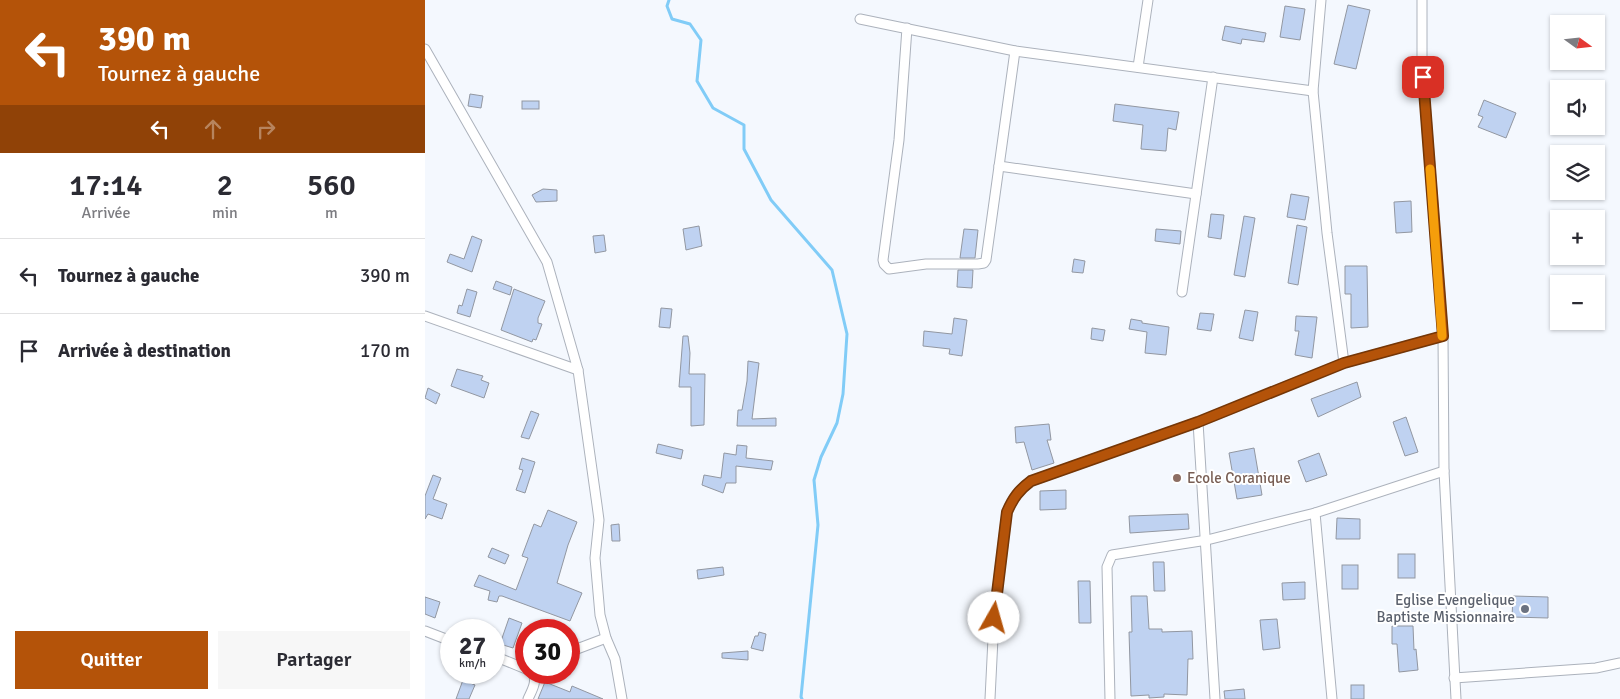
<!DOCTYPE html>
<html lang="fr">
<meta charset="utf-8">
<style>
body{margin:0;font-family:Signika,sans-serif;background:#f7f7f7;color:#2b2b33;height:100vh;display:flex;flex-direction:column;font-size:19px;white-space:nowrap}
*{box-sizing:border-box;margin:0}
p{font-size:16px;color:#7c7c81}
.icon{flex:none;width:28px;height:28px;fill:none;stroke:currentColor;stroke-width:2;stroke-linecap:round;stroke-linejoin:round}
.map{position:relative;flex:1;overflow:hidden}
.panel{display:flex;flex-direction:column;background:#fff;width:425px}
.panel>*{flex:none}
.banner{background:#b45309;color:#fff;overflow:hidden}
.needle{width:32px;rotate:105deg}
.buttons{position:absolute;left:1125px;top:15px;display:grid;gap:10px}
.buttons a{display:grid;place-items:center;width:55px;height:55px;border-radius:0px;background:#fff;box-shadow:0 1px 4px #0004;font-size:25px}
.speed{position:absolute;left:15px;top:619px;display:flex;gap:10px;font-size:25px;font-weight:700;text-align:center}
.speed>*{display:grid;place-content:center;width:65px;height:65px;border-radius:50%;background:#fff;box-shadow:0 1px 4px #0004;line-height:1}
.speed small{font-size:12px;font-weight:400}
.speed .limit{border:8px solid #d22;background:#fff;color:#111}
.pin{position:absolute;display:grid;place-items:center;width:42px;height:42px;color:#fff;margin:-21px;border-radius:10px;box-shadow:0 2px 8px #0006}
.me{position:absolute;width:55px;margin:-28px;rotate:7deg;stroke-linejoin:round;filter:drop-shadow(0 0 4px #0008)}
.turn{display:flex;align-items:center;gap:18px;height:105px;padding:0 15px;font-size:22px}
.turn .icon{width:65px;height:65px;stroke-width:2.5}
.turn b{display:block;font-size:35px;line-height:42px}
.lanes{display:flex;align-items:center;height:48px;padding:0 15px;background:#0003;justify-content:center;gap:25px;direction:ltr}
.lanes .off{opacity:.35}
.eta{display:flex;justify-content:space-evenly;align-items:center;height:85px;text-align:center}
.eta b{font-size:30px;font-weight:600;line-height:35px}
.primary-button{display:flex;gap:10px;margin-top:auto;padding:10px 15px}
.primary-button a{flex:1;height:58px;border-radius:0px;background:#b45309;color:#fff;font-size:20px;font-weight:600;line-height:58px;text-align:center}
.primary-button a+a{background:#f7f7f7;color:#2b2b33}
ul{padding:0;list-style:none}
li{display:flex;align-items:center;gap:15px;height:75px;padding:0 15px;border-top:1px solid #e1e1e2}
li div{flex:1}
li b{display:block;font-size:19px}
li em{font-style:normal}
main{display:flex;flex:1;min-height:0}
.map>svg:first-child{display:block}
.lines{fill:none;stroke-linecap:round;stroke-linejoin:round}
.stream{stroke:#81ccf7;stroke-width:3}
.building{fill:#bfd2f1;stroke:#9297a1}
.minor-casing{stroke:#acb2bc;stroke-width:11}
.minor{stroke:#fff;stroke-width:9}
.route-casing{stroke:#753606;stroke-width:12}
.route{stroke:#b45309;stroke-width:9}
.slow{stroke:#f59e0b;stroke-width:9}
.education-dot{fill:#8d6e63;stroke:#fff;stroke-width:2}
.worship-dot{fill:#6b7280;stroke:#fff;stroke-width:2}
.labels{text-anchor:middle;stroke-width:4;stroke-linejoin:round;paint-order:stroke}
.education-label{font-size:15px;fill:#785e54;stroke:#fff;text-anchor:start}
.worship-label{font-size:15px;fill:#5b616d;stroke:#fff;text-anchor:end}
</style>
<main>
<section class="panel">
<div class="banner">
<div class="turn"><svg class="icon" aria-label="left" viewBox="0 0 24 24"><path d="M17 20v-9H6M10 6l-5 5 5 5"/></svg><div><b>390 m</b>Tournez à gauche</div></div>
<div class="lanes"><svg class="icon" aria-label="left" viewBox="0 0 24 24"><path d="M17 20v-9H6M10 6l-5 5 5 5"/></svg><svg class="icon off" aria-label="ahead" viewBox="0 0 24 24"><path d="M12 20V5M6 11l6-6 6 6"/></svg><svg class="icon off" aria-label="right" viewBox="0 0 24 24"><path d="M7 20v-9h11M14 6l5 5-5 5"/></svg></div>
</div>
<div class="eta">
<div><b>17:14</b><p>Arrivée</p></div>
<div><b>2</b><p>min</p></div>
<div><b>560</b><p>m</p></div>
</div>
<ul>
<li><svg class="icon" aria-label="left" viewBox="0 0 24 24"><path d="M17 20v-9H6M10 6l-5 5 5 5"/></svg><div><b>Tournez à gauche</b></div><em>390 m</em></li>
<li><svg class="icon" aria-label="arrive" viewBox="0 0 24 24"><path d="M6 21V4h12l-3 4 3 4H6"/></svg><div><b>Arrivée à destination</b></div><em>170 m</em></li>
</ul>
<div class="primary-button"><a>Quitter</a><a>Partager</a></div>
</section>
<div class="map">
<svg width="1195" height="699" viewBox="0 0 1195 699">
<rect width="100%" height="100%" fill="#f4f8fe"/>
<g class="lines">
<polyline class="stream" points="244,0 242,6 247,19 265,24 276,40 272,81 288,108 319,125 319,149 346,200 407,270 422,334 418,394 412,423 396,457 389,480 393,525 376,697 377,699"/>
</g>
<g class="building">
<polygon points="923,5 945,10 931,69 909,64"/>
<polygon points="860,6 880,9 875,40 855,37"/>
<polygon points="800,26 841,33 839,42 817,39 816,44 797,40"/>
<polygon points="45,94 58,96 56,108 43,106"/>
<polygon points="1059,100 1091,113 1081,138 1053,127 1058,117 1053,115"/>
<rect x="97" y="101" width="17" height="8"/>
<polygon points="690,104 754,112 751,130 743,128 741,151 716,149 718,125 688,121"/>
<polygon points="118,189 132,190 132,201 111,202 107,195"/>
<polygon points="866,194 884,197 880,220 862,217"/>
<polygon points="986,201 987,232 971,233 969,202"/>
<polygon points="786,214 799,215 796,239 783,237"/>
<polygon points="819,216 830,218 820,277 809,275"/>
<polygon points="872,225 882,227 873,285 863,283"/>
<polygon points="274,226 277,246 261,250 258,229"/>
<polygon points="539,229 553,230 550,258 535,258"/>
<polygon points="731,229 756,231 755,244 730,241"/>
<polygon points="179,235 181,251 170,253 168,236"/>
<polygon points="47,236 57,240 47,272 22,262 25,254 39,259"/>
<polygon points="649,259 660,261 658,273 647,272"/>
<polygon points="920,266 942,266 943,327 926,328 926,294 920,294"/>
<polygon points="533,270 548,270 547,288 532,287"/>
<polygon points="71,281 87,287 85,295 68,289"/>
<polygon points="42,289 52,292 45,317 32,313 34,305 37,306"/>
<polygon points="89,289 120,301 113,318 113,323 117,324 111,340 108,339 107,342 76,330"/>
<polygon points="236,308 247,309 245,328 234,327"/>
<polygon points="820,310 833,312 828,341 814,338"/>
<polygon points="775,313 789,314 786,331 772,329"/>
<polygon points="871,316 892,317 887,358 870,355 874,331 870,331"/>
<polygon points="529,318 542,320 537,356 524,354 525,349 498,346 499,331 527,334"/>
<polygon points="706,319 717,321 717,323 744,327 741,355 720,353 722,332 704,329"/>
<polygon points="667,328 680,330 678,341 666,339"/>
<polygon points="258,336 263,336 265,353 264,374 280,374 279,425 266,426 266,387 254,387"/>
<polygon points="323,361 334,363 327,419 351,418 351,426 312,426 313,410 317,410 322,381"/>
<polygon points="32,369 58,376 56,380 64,383 59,398 26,386"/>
<polygon points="932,382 936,397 893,417 886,399"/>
<polygon points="3,388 15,394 11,404 0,398"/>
<polygon points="106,411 114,414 104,439 96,437"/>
<polygon points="981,417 993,452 980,456 968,422"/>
<polygon points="624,424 626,440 622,440 629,463 607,470 599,442 591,443 590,427"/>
<polygon points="233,444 258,450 256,459 231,453"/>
<polygon points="312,445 322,446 321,458 348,461 346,470 311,466 311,483 301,483 298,493 277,485 279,475 296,478 299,453 311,455"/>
<polygon points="829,448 837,495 812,499 804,453"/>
<polygon points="894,453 902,475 881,482 873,461"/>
<polygon points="97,458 110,462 100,493 91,490 98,470 94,469"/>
<polygon points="8,475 16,478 8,499 22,504 17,519 3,514 0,519 0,496"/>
<polygon points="641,490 641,509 615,510 615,491"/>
<polygon points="123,510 152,522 143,545 132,583 157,593 145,621 77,596 74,596 72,602 63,600 65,591 49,586 54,575 91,590 103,558 97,556 109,524 116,527"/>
<polygon points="763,514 764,529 705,533 704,516"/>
<polygon points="912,518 935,519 935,539 911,539"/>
<polygon points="194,524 195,541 187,541 186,525"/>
<polygon points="67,548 84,555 80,564 63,557"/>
<rect x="973" y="554" width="17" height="24"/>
<polygon points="728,562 739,562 740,591 729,591"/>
<rect x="917" y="565" width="16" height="24"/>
<polygon points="298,567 299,575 273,579 272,570"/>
<polygon points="653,581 665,581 666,623 654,623"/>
<polygon points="880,582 880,599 858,600 857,583"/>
<polygon points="706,596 722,596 724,629 737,629 737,632 767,631 768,659 763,659 762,695 739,694 739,697 724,698 724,695 706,696 704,632 707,632"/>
<polygon points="1088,596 1123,597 1123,618 1087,617"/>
<polygon points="0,597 15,602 10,618 0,614"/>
<polygon points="84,618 97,623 88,648 75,644"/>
<polygon points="852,619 855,648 838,650 835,620"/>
<polygon points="967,626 988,626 989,650 991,649 993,670 974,672 972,644 967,644"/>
<polygon points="334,632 341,634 338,651 326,648 330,636 333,636"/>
<polygon points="323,651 323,660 297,658 297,653"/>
<polygon points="38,680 50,685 44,699 31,699"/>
<polygon points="120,682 145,692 147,686 178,699 113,699"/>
<rect x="926" y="685" width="13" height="14"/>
<polygon points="819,689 820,699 800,699 799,691"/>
</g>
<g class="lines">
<g class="minor-casing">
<g id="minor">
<polyline points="896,0 888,91 902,233 919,363"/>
<polyline points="997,0 997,63 1018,336 1019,471 1031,699"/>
<polyline points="435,19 590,51 888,91"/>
<polyline points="482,28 474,140 458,260 459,264 464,269 501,264 553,264 559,263 561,260 590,51"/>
<polyline points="0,49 122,262 153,370 172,505 174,520 170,558 175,615 181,638 190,659 197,699"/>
<polyline points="713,67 723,0"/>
<polyline points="574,166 771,194"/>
<polyline points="757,292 788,77"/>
<polyline points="0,316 153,370"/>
<polyline points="773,422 790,699"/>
<polyline points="890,513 907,699"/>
<polyline points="0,631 26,641"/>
<polyline points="144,652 181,638"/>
<polyline points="69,656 101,669"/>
<polyline points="1029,678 1171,668 1195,663"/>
<path d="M 103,699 C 107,690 113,681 107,672"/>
<path d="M 565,699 L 569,618 L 582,512 C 588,498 594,490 606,481 L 773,422 L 919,363 L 1018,336"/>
<polyline points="685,699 682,567 687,555 782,540 890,513 1019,471"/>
</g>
</g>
<use href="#minor" class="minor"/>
</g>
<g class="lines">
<g class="route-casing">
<path id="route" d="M 569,618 L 582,512 C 588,498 594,490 606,481 L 773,422 L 919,363 L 1018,336 L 998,77"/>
</g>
<use href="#route" class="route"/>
<polyline class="slow" points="1005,169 1017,336"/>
</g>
<circle class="education-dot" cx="752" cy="478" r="5"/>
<circle class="worship-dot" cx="1100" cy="609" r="5"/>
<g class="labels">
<g class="education-label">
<text x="762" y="483">Ecole Coranique</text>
</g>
<g class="worship-label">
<text x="1090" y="605">Eglise Evengelique<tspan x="1090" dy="17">Baptiste Missionnaire</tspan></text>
</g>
</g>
</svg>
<div class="buttons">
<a><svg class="needle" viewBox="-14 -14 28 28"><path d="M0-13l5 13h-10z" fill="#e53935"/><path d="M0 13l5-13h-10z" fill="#7c7c81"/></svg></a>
<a><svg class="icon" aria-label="sound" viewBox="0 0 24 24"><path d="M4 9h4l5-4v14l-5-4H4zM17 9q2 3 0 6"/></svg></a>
<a><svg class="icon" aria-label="layers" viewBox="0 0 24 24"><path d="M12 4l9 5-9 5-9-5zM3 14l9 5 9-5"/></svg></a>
<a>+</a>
<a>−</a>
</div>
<div class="speed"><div>27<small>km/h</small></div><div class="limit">30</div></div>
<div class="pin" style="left:998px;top:77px;background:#d93025"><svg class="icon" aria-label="arrive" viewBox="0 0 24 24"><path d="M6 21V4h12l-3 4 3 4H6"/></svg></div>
<svg class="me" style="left:569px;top:618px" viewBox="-20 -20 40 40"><circle r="19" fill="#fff"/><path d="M0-13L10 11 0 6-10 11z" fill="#b45309"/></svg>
</div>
</main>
